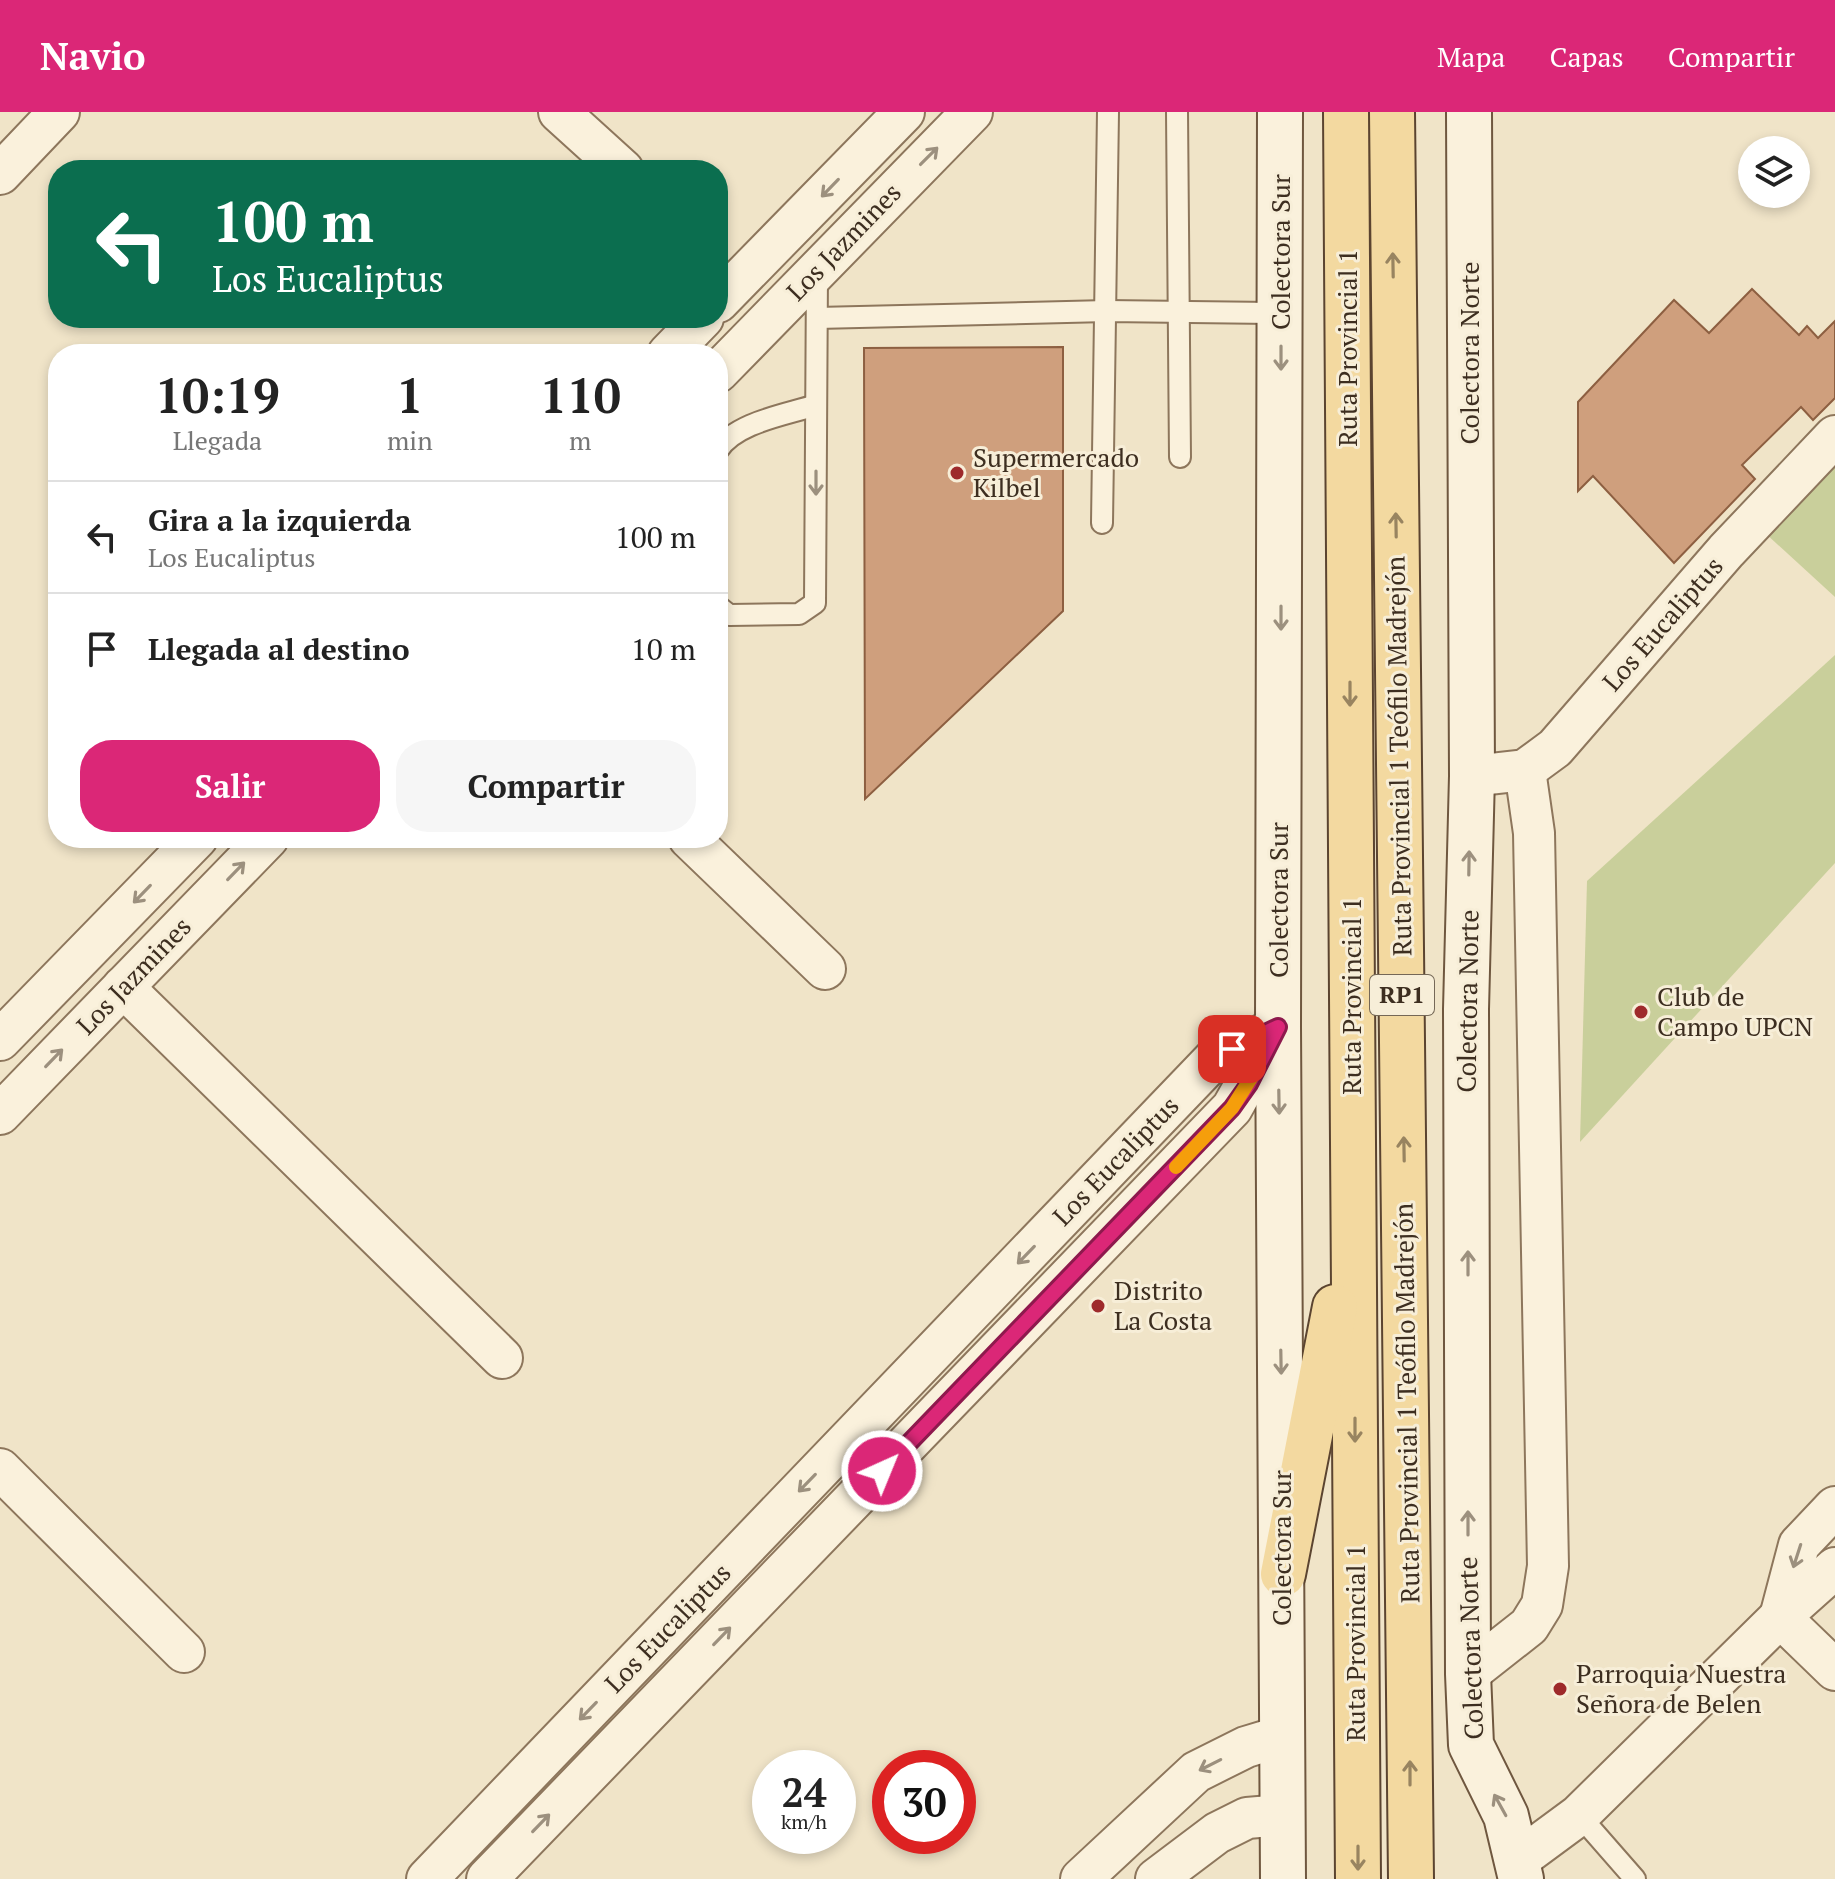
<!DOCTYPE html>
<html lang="es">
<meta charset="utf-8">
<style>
body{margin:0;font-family:"PT Serif",serif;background:#f6f6f6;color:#222;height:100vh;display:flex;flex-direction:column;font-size:30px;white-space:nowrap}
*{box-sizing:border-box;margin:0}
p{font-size:26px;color:#767676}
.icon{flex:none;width:44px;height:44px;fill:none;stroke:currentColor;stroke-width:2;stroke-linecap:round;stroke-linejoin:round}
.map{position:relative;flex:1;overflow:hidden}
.sheet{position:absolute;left:48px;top:232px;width:680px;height:504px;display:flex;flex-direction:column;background:#fff;border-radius:32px;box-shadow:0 4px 12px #0003}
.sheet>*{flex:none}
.banner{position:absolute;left:48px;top:48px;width:680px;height:168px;border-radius:32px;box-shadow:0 4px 12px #0003;background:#0b6e4f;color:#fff;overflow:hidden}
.tools{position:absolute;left:1738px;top:24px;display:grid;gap:16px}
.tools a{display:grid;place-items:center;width:72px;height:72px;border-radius:50%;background:#fff;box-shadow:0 4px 12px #0003;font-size:40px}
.speed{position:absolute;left:752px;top:1638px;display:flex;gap:16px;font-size:40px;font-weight:700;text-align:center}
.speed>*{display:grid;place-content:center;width:104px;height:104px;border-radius:50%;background:#fff;box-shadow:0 4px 12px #0003;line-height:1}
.speed small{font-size:20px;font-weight:400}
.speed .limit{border:12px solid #d22;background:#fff;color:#111}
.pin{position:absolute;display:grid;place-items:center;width:68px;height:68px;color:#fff;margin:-34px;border-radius:16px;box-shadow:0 4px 12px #0006}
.me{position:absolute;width:88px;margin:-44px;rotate:44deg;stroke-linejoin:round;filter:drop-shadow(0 0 6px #0008)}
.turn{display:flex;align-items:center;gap:28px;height:168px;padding:0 32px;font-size:36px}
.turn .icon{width:104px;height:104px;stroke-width:2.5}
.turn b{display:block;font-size:56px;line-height:68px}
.eta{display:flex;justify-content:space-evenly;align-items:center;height:136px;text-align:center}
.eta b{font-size:48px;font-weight:700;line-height:56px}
.cta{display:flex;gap:16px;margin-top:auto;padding:16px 32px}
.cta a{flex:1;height:92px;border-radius:32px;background:#db2777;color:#fff;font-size:32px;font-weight:700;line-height:92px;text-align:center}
.cta a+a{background:#f6f6f6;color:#222}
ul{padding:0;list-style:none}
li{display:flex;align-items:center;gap:24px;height:112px;padding:0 32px;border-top:2px solid #e0e0e0}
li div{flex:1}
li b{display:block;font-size:30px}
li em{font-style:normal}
header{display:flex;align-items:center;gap:48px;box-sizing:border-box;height:112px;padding:0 40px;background:#db2777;color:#fff}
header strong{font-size:38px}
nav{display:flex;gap:44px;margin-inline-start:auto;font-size:28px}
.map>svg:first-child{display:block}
.green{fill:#c9cf9b}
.building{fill:#cf9f7d;stroke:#8d5f41;stroke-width:2}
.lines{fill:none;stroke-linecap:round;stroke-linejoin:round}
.service-casing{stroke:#8d765c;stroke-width:24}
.minor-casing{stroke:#8d765c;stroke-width:44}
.secondary-casing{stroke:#6f573f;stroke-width:48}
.primary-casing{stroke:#5b4430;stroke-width:48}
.service{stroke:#faf1dc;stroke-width:20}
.minor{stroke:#faf1dc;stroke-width:40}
.secondary{stroke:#faf1dc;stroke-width:44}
.primary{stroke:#f3d9a0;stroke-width:44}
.oneway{stroke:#9c907e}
.oneway2{stroke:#988460}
.route-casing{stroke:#8e194d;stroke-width:20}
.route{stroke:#db2777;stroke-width:14}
.slow{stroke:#f59e0b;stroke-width:14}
.poi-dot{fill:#9e2a2b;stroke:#f7eed8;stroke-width:3}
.labels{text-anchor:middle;stroke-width:6;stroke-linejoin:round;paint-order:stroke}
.shield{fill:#f7eed8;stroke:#756857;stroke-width:2}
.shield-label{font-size:24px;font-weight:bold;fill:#3d2e20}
.street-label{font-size:26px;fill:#3d2e20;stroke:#f7eed8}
.poi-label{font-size:26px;fill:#3d2e20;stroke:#f7eed8;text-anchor:start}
</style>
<header>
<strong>Navio</strong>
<nav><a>Mapa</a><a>Capas</a><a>Compartir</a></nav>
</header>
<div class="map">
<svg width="1835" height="1767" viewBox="0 0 1835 1767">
<rect width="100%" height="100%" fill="#f0e4c8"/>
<g class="green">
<polygon points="1835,345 1835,485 1764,420"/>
<polygon points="1835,543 1835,751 1580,1030 1587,769"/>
</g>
<g class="building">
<polygon points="1752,177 1799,223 1807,214 1818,226 1835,209 1835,286 1813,308 1801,295 1742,353 1755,367 1674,451 1593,364 1578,379 1578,290 1674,188 1709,221"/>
<polygon points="1063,235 1063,499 865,687 864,236"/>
</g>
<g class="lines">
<g class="service-casing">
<g id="service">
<polyline points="1177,0 1180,345"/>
<polyline points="817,206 1107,199 1281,201"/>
<path d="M 718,338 C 736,310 786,303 816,293"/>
<polyline points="1102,411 1108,0"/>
<polyline points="718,494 729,503 799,502 815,491 817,161"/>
<polyline points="1579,1703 1635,1767"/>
</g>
</g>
<g class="minor-casing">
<g id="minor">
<polyline points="559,0 623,58"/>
<polyline points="0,62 59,0"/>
<polyline points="718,190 904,0"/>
<polyline points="668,242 703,206"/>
<polyline points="718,260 972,0"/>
<polyline points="1472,664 1525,658 1555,636 1726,439 1835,324"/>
<polyline points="689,726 825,857"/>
<polyline points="123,875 502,1246"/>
<polyline points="0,928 197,726"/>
<polyline points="0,1002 268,726"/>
<polyline points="0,1357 184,1540"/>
<polyline points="1780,1505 1799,1433 1835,1395"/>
<polyline points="1780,1505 1835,1558"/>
<polyline points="1468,1562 1529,1514 1542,1493 1548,1454 1534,721 1525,658"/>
<polyline points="1518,1748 1579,1703 1780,1505 1835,1456"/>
<polyline points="427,1767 1215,946 1278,915"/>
<polyline points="487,1767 1232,996 1278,915"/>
<polyline points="1081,1767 1196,1660 1246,1635 1282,1624"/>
<polyline points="1156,1767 1217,1721 1247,1706 1282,1703"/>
</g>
</g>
<g class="secondary-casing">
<g id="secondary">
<polyline points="1280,0 1278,915 1283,1767"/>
<polyline points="1469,0 1472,664 1466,897 1468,1562 1471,1633 1506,1704 1521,1767"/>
</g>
</g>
<g class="primary-casing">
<g id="primary">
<polyline points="1346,0 1358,1767"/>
<polyline points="1392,0 1411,1767"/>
<polyline points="1283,1462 1335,1195"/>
</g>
</g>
<use href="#service" class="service"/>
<use href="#minor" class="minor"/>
<use href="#secondary" class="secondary"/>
<use href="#primary" class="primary"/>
</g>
<defs><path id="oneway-shaft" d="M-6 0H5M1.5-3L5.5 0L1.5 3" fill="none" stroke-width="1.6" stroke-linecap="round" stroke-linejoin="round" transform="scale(2)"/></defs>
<g class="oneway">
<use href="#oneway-shaft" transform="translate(929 44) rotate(-45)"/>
<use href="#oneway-shaft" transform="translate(830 76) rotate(134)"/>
<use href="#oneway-shaft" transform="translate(1281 246) rotate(90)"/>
<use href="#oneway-shaft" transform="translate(816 371) rotate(90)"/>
<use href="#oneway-shaft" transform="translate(1281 506) rotate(90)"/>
<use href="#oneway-shaft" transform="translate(1469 751) rotate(-89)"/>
<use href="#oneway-shaft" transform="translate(236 759) rotate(-46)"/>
<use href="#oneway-shaft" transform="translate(142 782) rotate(134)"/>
<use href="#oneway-shaft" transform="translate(54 946) rotate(-46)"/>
<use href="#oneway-shaft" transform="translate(1279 990) rotate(89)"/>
<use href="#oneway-shaft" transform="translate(1026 1143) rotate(134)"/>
<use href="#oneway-shaft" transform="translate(1468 1151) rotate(-90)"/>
<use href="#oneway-shaft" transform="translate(1281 1250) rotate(89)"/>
<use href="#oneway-shaft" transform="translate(807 1371) rotate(134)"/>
<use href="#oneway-shaft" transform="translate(1468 1411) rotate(-90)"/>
<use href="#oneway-shaft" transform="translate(1797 1444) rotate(108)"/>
<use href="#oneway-shaft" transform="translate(722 1524) rotate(-46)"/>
<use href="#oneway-shaft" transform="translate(588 1599) rotate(134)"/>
<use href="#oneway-shaft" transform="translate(1210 1653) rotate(153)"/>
<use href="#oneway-shaft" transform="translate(1500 1693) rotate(-119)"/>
<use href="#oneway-shaft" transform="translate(541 1711) rotate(-46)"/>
</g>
<g class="oneway2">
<use href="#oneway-shaft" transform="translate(1393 153) rotate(-91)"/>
<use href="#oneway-shaft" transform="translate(1396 413) rotate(-91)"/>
<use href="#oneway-shaft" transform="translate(1350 582) rotate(90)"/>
<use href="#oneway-shaft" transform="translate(1404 1037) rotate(-91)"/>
<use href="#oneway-shaft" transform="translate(1355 1318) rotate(90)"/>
<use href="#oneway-shaft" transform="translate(1410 1661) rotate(-90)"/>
<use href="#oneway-shaft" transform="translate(1358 1746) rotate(90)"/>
</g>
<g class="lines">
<g class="route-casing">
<polyline id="route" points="882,1359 1232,996 1249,972 1278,915 1232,937"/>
</g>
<use href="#route" class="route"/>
<polyline class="slow" points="1176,1055 1232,996 1258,955"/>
</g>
<g class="poi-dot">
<circle cx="957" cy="361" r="8"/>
<circle cx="1641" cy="900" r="8"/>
<circle cx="1098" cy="1194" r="8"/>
<circle cx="1560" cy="1577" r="8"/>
</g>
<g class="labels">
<rect class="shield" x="1370" y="863" width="64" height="40" rx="6"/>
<g class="shield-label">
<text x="1402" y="891">RP1</text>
</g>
<g class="street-label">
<text transform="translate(844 130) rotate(-46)" y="9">Los Jazmines</text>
<text transform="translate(1281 140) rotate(-90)" y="9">Colectora Sur</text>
<text transform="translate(1348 236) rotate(-90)" y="9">Ruta Provincial 1</text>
<text transform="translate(1470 241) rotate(-90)" y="9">Colectora Norte</text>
<text transform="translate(1663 512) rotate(-49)" y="9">Los Eucaliptus</text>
<text transform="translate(1399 644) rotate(-91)" y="9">Ruta Provincial 1 Teófilo Madrejón</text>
<text transform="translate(1279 788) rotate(-90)" y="9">Colectora Sur</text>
<text transform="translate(134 864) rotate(-46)" y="9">Los Jazmines</text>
<text transform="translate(1352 884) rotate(-90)" y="9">Ruta Provincial 1</text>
<text transform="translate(1468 889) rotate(-89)" y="9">Colectora Norte</text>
<text transform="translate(1116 1049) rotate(-46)" y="9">Los Eucaliptus</text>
<text transform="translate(1407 1291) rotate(-91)" y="9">Ruta Provincial 1 Teófilo Madrejón</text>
<text transform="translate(1282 1436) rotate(-90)" y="9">Colectora Sur</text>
<text transform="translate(668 1516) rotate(-46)" y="9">Los Eucaliptus</text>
<text transform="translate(1356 1531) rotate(-90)" y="9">Ruta Provincial 1</text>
<text transform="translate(1471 1536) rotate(-92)" y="9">Colectora Norte</text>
</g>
<g class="poi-label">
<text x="973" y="355">Supermercado<tspan x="973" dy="30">Kilbel</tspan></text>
<text x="1657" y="894">Club de<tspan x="1657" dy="30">Campo UPCN</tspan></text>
<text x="1114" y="1188">Distrito<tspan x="1114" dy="30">La Costa</tspan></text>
<text x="1576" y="1571">Parroquia Nuestra<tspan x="1576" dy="30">Señora de Belen</tspan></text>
</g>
</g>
</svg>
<div class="tools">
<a><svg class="icon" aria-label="layers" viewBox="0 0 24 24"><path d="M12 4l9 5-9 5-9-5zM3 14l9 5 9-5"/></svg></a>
</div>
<div class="speed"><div>24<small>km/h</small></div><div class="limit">30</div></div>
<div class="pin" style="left:1232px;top:937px;background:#d93025"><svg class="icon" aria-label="arrive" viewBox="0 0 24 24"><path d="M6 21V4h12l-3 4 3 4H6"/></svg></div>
<svg class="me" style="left:882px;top:1359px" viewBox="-20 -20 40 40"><circle r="17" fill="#db2777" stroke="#fff" stroke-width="3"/><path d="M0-11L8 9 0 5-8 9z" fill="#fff"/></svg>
<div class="banner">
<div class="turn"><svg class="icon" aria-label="left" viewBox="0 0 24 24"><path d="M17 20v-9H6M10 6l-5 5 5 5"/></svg><div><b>100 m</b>Los Eucaliptus</div></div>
</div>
<section class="sheet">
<div class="eta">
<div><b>10:19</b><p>Llegada</p></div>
<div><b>1</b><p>min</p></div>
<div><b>110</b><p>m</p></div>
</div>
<ul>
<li><svg class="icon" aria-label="left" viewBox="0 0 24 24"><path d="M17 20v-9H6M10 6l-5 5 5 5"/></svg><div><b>Gira a la izquierda</b><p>Los Eucaliptus</p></div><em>100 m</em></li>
<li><svg class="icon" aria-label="arrive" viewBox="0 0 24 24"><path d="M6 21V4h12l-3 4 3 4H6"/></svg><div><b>Llegada al destino</b></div><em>10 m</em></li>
</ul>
<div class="cta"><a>Salir</a><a>Compartir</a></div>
</section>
</div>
